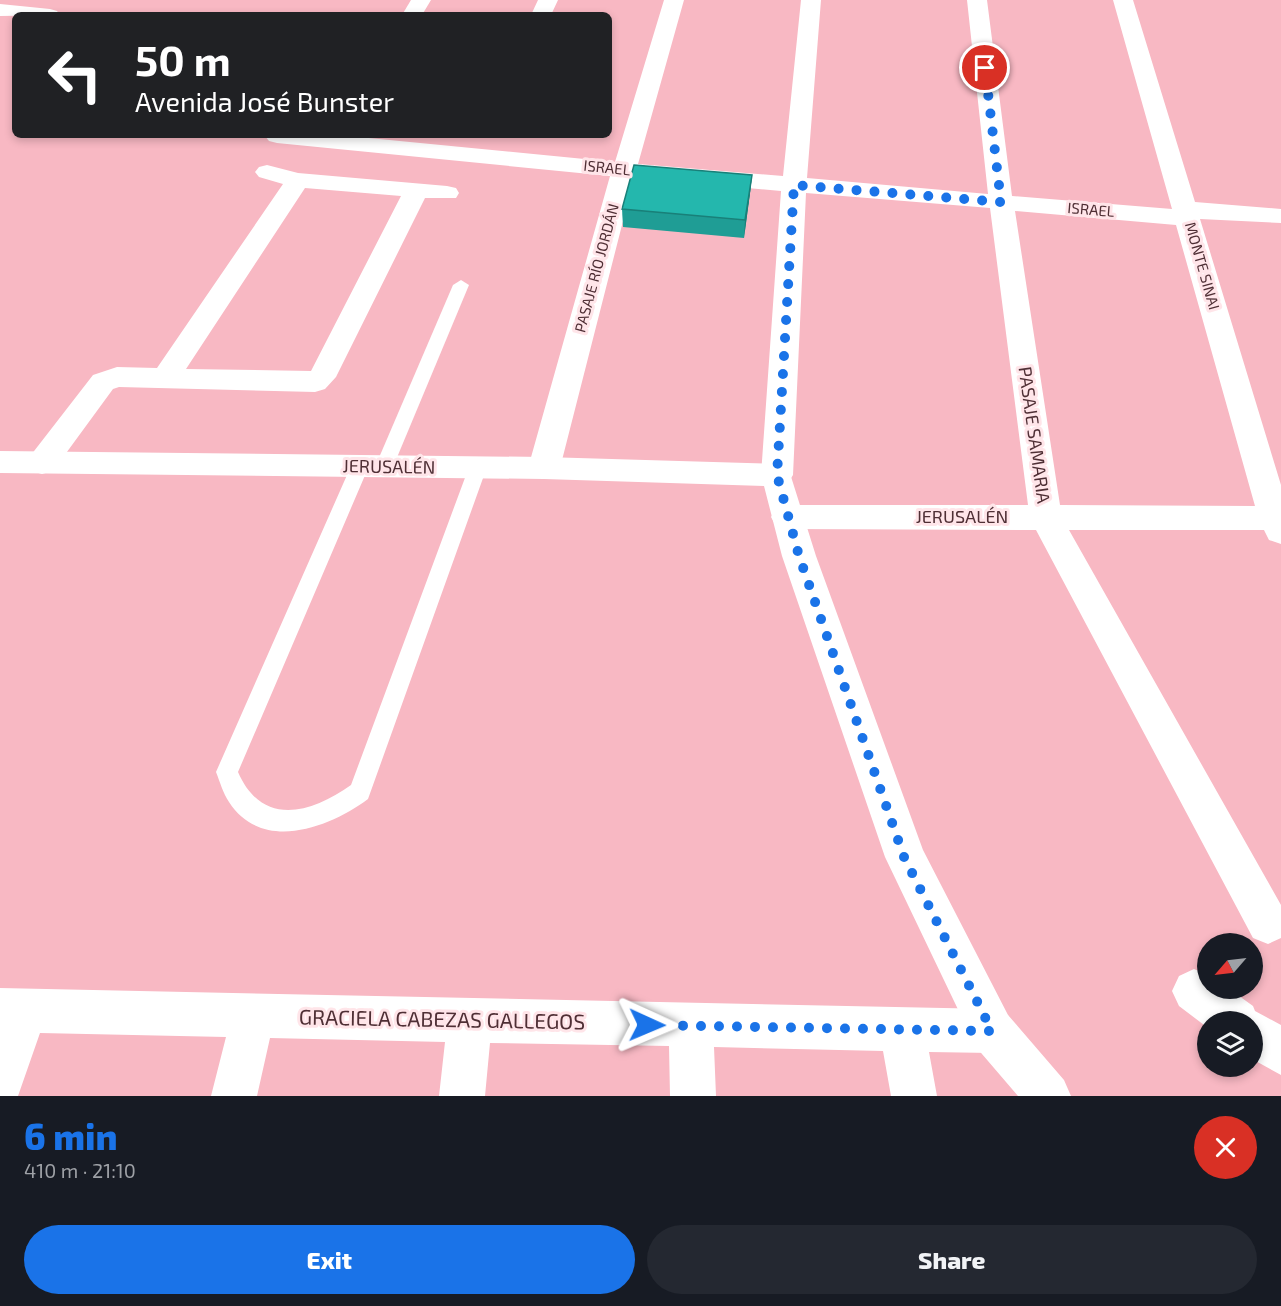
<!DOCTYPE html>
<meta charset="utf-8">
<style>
body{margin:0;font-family:"Exo 2",sans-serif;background:#242831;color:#f1f3f6;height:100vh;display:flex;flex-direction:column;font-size:22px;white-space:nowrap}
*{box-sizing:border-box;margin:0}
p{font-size:20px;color:#9ea1a6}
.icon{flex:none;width:33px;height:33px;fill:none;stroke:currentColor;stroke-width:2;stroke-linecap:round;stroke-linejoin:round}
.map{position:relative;height:1096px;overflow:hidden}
.details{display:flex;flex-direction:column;background:#171b24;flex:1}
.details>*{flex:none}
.banner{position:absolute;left:12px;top:12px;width:600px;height:126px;border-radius:9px;box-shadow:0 3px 9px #0003;background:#202124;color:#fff;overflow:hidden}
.needle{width:39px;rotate:242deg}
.controls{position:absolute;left:1197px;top:933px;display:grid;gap:12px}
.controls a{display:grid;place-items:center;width:66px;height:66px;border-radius:50%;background:#171b24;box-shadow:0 3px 9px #0003;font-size:30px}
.pin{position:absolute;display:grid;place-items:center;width:51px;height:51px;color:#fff;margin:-26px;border:3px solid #fff;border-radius:50%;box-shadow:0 2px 6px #0007}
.me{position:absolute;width:66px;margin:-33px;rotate:91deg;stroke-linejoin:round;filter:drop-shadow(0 0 4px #0008)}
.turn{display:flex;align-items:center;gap:21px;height:126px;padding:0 24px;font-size:27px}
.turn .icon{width:78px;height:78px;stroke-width:2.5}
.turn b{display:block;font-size:42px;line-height:51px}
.round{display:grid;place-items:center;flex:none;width:63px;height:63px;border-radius:32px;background:#242831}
.headline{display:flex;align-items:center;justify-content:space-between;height:102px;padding:0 24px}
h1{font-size:36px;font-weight:800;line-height:45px;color:#1a73e8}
.primary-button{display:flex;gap:12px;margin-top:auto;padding:12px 24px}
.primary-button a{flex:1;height:69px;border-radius:36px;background:#1a73e8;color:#fff;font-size:24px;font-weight:800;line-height:69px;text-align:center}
.primary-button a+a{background:#242831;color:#f1f3f6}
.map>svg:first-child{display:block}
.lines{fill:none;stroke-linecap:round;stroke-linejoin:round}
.lane{fill:#fff;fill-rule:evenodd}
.street{fill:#fff;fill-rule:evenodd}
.secondary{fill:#fff;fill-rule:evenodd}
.wall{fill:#1f9d95}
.shaded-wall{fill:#198079}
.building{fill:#24b7ad;stroke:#198079;stroke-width:1.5}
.route{stroke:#1a73e8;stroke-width:10;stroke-dasharray:0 18}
.labels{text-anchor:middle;stroke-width:6;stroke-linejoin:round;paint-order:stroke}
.far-street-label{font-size:15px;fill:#4f2f35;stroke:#ffe5e9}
.street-label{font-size:18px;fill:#4f2f35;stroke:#ffe5e9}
.near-street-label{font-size:21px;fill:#4f2f35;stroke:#ffe5e9}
</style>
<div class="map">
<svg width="1281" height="1096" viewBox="0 0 1281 1096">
<rect width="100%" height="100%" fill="#f8b8c3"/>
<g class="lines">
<g class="lane">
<polygon points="461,280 469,285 393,467 390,472 378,472 375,467 453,285"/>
<path d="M 360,459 L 366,461 L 369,466 L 238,772 C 262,827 310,814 351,785 L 469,467 L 472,462 L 484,462 L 487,467 L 368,799 C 329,828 262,853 229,802 C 223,793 220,782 216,772 L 351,466 L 354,461 Z"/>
</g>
<g class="street">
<polygon points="411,0 431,0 422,15 402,15"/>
<polygon points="538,0 558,0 551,15 531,15"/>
<path d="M 664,0 L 684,0 L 638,164 L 783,176 L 801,0 L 821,0 L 807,178 L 988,194 L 967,0 L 987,0 L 1012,196 L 1172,209 L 1113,0 L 1133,0 L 1195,202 L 1281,209 L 1281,223 L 1200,219 L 1281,485 L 1281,544 L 1269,540 L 1264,530 L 1069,530 L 1281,905 L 1281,938 L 1268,944 L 1253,938 L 1036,530 L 787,529 L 776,526 L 771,517 L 776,508 L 787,505 L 1028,505 L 990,208 L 806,193 L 793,475 L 788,483 L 777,486 L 766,483 L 761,475 L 781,191 L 634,178 L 560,468 L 555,476 L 544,479 L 533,476 L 528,468 L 610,176 L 277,143 L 269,141 L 265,136 L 338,135 L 615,162 ZM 1015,211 L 1176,225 L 1255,506 L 1060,505 Z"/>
<polygon points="0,4 50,9 57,11 60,15 0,16"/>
<path d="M 267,165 L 298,173 L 447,186 L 456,188 L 459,193 L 456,198 L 425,198 L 336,377 L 325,389 L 315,392 L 119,387 L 113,389 L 53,471 L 42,474 L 31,471 L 27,463 L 31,455 L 93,375 L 117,367 L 157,368 L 283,184 L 259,177 L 255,172 L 259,167 ZM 305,188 L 401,196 L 311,371 L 186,369 Z"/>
<polygon points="1194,969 1208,975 1208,988 1228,988 1253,1006 1255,1011 1281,1025 1281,1075 1252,1059 1252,1022 1208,1022 1208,1028 1179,1006 1172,991 1179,976"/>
<polygon points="0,988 992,1009 1008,1015 1014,1031 1008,1047 992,1053 929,1052 937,1096 891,1096 883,1051 714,1047 716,1096 670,1096 669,1046 490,1043 485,1096 439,1096 445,1042 270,1038 257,1096 211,1096 226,1037 40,1033 18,1096 0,1096"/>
</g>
<polygon class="secondary" points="0,451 544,457 777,464 788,467 816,556 923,850 1008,1015 1064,1080 1071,1096 1018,1096 976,1047 885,857 782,556 764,486 544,479 0,473"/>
</g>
<polygon class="wall" points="752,175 750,193 744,238 623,227 622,209"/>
<polygon class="shaded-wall" points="752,175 750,193 744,238 745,220"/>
<polygon class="building" points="634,165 752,175 745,220 622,209"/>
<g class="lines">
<polyline class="route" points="647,1025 992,1031 904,857 799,556 777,475 794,185 1001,202 985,68"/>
</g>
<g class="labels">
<g class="far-street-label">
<text transform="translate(607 168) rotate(6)" y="5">ISRAEL</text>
<text transform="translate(1091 210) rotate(5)" y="5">ISRAEL</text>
<text transform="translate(1202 266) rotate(74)" y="5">MONTE SINAI</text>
<text transform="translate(597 268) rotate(-75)" y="5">PASAJE RÍO JORDÁN</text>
</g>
<g class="street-label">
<text transform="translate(1034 435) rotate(82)" y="6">PASAJE SAMARIA</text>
<text transform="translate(389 467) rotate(1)" y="6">JERUSALÉN</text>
<text x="962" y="523">JERUSALÉN</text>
</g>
<g class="near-street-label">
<text transform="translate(442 1020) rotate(1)" y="7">GRACIELA CABEZAS GALLEGOS</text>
</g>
</g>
</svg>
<div class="controls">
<a><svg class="needle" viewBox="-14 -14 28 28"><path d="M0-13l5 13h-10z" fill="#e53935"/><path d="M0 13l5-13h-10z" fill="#9ea1a6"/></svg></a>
<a><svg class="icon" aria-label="layers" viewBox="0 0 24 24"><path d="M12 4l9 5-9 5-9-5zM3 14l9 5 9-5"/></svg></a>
</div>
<div class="pin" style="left:985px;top:68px;background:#d93025"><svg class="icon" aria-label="arrive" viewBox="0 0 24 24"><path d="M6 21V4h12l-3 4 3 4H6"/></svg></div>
<svg class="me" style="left:647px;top:1025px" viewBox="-20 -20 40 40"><path d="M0-17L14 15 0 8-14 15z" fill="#1a73e8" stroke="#fff" stroke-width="4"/></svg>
<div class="banner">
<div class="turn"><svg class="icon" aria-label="left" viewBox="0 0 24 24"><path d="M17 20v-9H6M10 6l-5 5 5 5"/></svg><div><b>50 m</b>Avenida José Bunster</div></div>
</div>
</div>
<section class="details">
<div class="headline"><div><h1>6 min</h1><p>410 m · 21:10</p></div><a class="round" style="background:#d93025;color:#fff"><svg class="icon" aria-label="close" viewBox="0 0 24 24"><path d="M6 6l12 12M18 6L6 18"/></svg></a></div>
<div class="primary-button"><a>Exit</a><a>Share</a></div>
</section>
